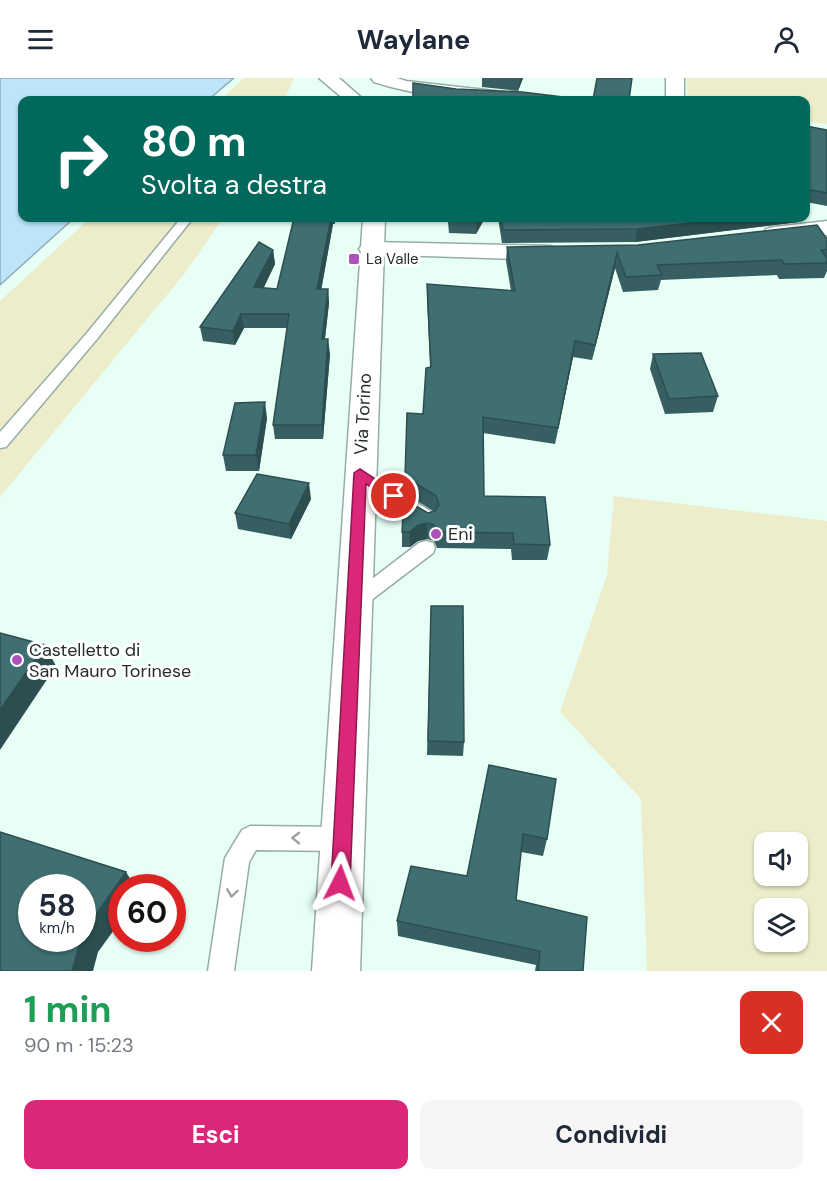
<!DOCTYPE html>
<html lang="it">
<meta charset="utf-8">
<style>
body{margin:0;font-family:"DM Sans",sans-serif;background:#f6f6f7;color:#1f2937;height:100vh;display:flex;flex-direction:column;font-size:22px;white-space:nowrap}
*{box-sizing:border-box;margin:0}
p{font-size:20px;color:#747a83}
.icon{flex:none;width:33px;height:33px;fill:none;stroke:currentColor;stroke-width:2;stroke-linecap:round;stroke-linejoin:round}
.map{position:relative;height:893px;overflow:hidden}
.drawer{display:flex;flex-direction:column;background:#fff;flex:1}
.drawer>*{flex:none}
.top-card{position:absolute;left:18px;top:18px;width:792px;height:126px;border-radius:12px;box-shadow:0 2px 4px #0004;background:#00695c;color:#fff;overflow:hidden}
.fabs{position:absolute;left:754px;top:754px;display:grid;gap:12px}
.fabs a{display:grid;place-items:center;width:54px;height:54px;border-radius:12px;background:#fff;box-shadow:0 2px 4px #0004;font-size:30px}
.speed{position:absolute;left:18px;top:796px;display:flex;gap:12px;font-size:30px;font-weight:700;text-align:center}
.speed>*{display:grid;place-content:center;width:78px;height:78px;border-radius:50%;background:#fff;box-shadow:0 2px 4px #0004;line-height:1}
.speed small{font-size:15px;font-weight:400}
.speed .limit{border:9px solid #d22;background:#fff;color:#111}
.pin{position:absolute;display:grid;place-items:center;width:51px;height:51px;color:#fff;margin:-26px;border:3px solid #fff;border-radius:50%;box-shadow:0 2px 6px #0007}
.me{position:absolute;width:66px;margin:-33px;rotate:3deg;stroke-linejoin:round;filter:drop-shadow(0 0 4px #0008)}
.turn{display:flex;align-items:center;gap:21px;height:126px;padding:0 24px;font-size:27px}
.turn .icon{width:78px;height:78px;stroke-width:2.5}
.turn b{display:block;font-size:42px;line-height:51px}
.round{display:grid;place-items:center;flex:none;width:63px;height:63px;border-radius:12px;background:#f6f6f7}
.head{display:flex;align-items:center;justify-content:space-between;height:102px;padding:0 24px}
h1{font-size:36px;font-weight:700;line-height:45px;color:#1e9e55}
.button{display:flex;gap:12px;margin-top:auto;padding:12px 24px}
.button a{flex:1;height:69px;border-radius:12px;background:#db2777;color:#fff;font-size:24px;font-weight:700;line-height:69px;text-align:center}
.button a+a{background:#f6f6f7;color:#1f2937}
header{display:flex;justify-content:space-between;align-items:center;height:78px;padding:0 24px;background:#fff;font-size:27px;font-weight:700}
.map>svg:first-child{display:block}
.green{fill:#ededcb;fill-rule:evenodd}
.water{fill:#bce5fa;stroke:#8faebc;stroke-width:1.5}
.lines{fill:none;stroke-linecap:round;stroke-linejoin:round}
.lane-casing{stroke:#97ada4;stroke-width:3}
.street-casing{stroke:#97ada4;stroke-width:3}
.primary-casing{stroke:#97ada4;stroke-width:3}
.lane{fill:#fff;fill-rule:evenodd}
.street{fill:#fff;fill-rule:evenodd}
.primary{fill:#fff;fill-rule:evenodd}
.wall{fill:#375f62}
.shaded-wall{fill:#2d4e50}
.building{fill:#406f72;stroke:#2d4e50;stroke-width:1.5}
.oneway{stroke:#9da1a0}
.route{fill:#db2777;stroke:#8e194d;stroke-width:1.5}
.poi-dot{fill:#ae51bb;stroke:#fff;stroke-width:2}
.labels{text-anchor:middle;stroke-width:6;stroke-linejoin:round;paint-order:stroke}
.far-poi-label{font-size:15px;fill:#262e2b;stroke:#fff;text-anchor:start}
.street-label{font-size:18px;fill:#262e2b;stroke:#fff}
.poi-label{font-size:18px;fill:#262e2b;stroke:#fff;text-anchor:start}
</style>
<header><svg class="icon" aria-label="menu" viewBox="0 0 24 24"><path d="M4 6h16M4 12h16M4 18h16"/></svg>Waylane<svg class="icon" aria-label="person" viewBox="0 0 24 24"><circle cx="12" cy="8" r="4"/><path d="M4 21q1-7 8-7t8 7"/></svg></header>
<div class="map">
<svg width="827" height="893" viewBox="0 0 827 893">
<rect width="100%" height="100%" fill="#e8fff5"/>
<g class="green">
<polygon points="244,0 294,0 284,22 220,22"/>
<polygon points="686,0 827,0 827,46 806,44 806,22 688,22"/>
<polygon points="90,140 223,140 185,195 0,419 0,223"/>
<path d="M 614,418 L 827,443 L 827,893 L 647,893 L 641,721 L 560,634 L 607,497 ZM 765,765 L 798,765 L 798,798 L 765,798 ZM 765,831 L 798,831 L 798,864 L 765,864 Z"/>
</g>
<polygon class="water" points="0,0 234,0 208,22 22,22 22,140 74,140 0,207"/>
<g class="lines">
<g class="lane-casing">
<g id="lane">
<polygon points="181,140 193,140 97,261 6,369 0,370 0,354 87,255"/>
<polygon points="360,389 430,433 433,438 430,443 424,444 418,443 354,399 351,395 354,391"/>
<polygon points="426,463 433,465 435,470 433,475 361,530 354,533 347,530 344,525 347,520 419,465"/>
<polygon points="250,748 342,749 350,753 354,761 350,769 342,773 256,772 249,784 234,893 208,893 225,780 242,752"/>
</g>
</g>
<g class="street-casing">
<g id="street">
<path d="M 371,0 L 397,0 L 406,3 L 530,17 L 536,18 L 539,22 C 491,27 420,19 374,4 Z"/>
<rect x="666" y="0" width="18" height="22"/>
<polygon points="827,143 827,157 774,163 766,161 763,156 766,151 774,149"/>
<polygon points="371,164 550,168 558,170 562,175 558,180 550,182 363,176 359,171 363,166"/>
</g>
</g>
<g class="primary-casing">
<g id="primary">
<polygon points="319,0 339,0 364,22 345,22"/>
<polygon points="363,140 385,140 360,893 312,893"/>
</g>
</g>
<use href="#lane" class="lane"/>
<use href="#street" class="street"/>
<use href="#primary" class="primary"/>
</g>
<g class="wall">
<polygon points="482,0 523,0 518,13 482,9"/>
<polygon points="806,48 827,52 827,128 806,124"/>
<polygon points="294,140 335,140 335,146 333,146 321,211 328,211 329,225 325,261 330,276 323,361 275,361 273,347 287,250 244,250 235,267 203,263 200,249 273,172 275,186 263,210 277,211"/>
<polygon points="440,140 485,140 476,156 449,155 448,144 440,144"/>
<polygon points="498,140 801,140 799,144 635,164 502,165"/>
<polygon points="827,161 827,193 824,200 779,201 777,197 661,202 658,212 623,214 615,190 592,282 573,279 555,366 483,355 484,418 550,467 547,482 512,482 511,471 437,470 434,463 427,461 418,463 410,469 402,469 402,454 428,435 433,433 405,415 405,399 423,336 430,289 427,221 427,206 511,213 506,183 507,169 638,167"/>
<polygon points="653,276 718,318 713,334 665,336 650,291"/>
<polygon points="267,340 259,393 226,393 223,377"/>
<polygon points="311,421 291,461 238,451 235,435"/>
<polygon points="431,528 464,664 463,678 427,677"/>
<polygon points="489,687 547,761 543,778 521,774 516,822 583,893 535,893 536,887 398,858 397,843 467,798"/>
</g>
<g class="shaded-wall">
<polygon points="520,0 523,0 518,13"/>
<polygon points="331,140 332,140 333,146 319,225 317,211"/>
<polygon points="479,140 485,140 476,156 477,143"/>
<polygon points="735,140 801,140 799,144 635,164 637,151"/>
<polygon points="273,172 275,186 257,224 254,209"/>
<polygon points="617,175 615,190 592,282 595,267"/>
<polygon points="328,211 329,225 323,276 322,261"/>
<polygon points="241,236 244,250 235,267 233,253"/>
<polygon points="328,261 330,276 323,361 322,347"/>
<polygon points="575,263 573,279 555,366 558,350"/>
<polygon points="265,324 267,340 259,393 256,377"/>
<polygon points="309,405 311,421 291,461 289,446"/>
<polygon points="427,445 427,461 418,463 410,469 410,454 418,447"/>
<polygon points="45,567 56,588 0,672 0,632"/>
<polygon points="126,794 136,810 122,810 122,841 98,874 93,893 72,893 81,861 82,861 83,855"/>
</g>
<g class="building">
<polygon points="597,0 632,0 629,22 593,22"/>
<polygon points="413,5 456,11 522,14 588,22 413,22"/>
<polygon points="806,48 827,52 827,115 806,111"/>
<polygon points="294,140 331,140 317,211 328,211 322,261 328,261 322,347 273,347 289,236 241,236 233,253 200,249 259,164 273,172 254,209 277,211"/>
<polygon points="449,140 479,140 477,143 449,143"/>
<polygon points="501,140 735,140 637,151 503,152"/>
<polygon points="817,147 827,161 827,172 821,172 827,180 827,185 784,186 782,182 657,187 662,197 626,199 617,175 595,267 575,263 558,350 483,339 484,418 545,419 550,467 514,466 513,455 438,454 434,447 427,445 418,447 410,454 402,454 404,421 428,435 435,433 439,427 436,418 405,399 407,335 423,336 426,290 431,289 427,206 515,213 507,169 638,167"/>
<polygon points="701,275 718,318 669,321 653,276"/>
<polygon points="265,324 256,377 223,377 235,325"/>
<polygon points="257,396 309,405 289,446 235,435"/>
<polygon points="431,528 463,528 464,664 428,663"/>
<polygon points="0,555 45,567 0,632"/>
<polygon points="489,687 556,701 547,761 523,756 516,822 587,839 583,893 538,893 540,873 397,843 411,788 467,798"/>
<polygon points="0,754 126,794 82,856 82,810 32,810 32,861 81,861 72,893 0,893"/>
</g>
<defs><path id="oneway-chevron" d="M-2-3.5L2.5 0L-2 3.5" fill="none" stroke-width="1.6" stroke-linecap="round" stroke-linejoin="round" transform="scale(1.5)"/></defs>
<g class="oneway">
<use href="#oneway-chevron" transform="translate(296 760) rotate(-179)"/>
<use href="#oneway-chevron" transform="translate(232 815) rotate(98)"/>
</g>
<polygon class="route" points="360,391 401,418 399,422 389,422 366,406 350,805 347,812 340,814 334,812 331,805 354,395"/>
<g class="poi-dot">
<rect x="348" y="175" width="12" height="12" rx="3"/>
<circle cx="436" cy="456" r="6"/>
<circle cx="17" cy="582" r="6"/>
</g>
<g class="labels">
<g class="far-poi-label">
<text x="366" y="186">La Valle</text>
</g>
<g class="street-label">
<text transform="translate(363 336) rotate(-87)" y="6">Via Torino</text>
</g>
<g class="poi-label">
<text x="448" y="462">Eni</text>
<text x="29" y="578">Castelletto di<tspan x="29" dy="21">San Mauro Torinese</tspan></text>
</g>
</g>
</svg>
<div class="fabs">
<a><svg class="icon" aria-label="sound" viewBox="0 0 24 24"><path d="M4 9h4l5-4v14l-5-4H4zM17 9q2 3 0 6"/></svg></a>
<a><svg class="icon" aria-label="layers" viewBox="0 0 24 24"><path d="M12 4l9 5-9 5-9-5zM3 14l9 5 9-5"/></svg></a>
</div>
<div class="speed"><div>58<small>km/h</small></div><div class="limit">60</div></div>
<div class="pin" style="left:394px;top:418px;background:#d93025"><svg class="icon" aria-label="arrive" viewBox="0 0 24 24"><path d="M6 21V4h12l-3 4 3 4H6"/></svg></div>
<svg class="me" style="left:340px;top:805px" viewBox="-20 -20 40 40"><path d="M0-17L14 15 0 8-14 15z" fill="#db2777" stroke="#fff" stroke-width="4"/></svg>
<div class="top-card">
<div class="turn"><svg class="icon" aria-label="right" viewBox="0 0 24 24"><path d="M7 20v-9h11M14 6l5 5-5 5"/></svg><div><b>80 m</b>Svolta a destra</div></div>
</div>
</div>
<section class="drawer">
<div class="head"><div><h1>1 min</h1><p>90 m · 15:23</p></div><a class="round" style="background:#d93025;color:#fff"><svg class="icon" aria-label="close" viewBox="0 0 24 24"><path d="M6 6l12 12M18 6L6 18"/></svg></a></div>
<div class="button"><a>Esci</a><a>Condividi</a></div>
</section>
